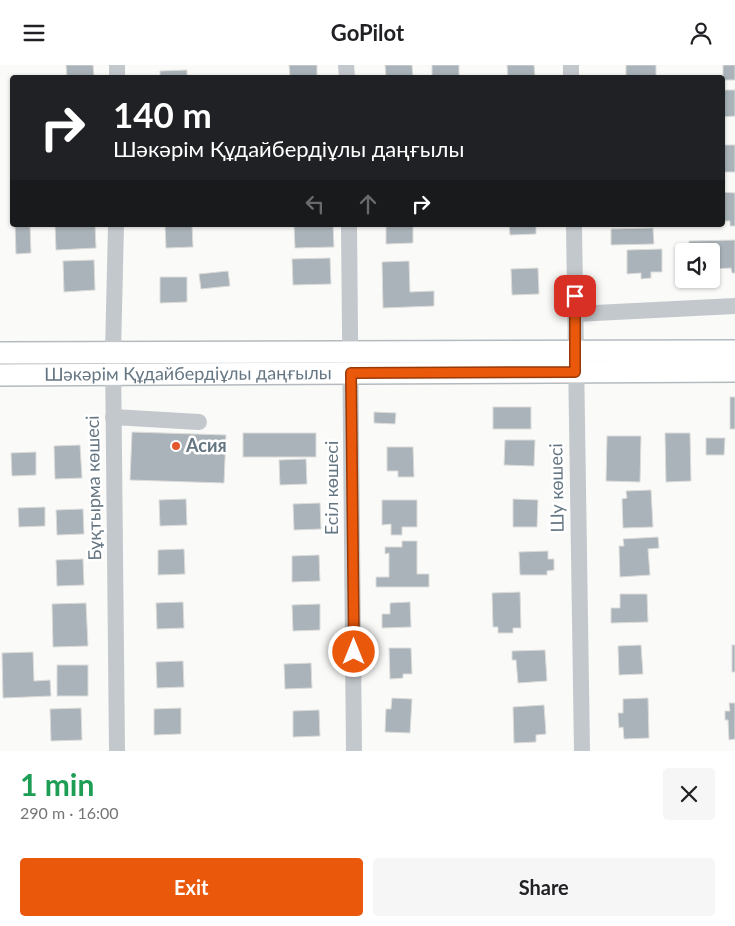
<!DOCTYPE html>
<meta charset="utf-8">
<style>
body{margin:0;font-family:Lato,sans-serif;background:#f6f6f6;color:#202124;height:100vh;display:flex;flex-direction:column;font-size:19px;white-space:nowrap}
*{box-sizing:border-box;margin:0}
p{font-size:16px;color:#757577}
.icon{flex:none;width:28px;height:28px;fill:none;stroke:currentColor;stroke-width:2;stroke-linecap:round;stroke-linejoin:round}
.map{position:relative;height:686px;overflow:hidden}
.drawer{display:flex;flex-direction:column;background:#fff;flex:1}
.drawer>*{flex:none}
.top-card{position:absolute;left:10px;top:10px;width:715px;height:152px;border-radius:5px;box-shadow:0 1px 4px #0004;background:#202124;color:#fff;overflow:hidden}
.fabs{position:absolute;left:675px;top:178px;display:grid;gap:10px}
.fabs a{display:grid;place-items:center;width:45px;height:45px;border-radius:5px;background:#fff;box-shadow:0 1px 4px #0004;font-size:25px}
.pin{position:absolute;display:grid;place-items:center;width:42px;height:42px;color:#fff;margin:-21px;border-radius:10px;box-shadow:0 2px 8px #0006}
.me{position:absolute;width:55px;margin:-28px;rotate:0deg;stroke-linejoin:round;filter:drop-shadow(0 0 4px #0008)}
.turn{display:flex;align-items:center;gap:18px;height:105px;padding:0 20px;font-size:22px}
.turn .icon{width:65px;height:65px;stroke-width:2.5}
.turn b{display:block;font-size:35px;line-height:42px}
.lanes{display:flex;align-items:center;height:48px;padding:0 20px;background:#0003;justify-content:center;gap:25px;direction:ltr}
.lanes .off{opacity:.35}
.round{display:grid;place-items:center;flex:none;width:52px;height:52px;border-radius:5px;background:#f6f6f6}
.headline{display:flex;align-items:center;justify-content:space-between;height:85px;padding:0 20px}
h1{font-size:30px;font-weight:700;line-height:38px;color:#1e9e55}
.cta{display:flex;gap:10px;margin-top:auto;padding:10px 20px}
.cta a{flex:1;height:58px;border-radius:5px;background:#ea580c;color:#fff;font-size:20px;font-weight:700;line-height:58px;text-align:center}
.cta a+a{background:#f6f6f6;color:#202124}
header{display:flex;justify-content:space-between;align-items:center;height:65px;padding:0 20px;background:#fff;font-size:22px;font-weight:700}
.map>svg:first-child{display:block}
.building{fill:#aab3b9;stroke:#dcdcda}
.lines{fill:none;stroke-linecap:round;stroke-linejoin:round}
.major-casing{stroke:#b5babe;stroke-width:24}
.minor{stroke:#c3c8cc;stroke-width:16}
.major{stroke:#fff;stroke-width:21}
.route-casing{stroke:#983908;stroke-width:12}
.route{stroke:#ea580c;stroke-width:9}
.poi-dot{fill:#e4572e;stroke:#fff;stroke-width:2}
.labels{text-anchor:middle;stroke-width:5;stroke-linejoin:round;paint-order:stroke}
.street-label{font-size:18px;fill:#657683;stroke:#fff}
.poi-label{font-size:18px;font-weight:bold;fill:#657683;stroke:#fff;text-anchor:start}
</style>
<header><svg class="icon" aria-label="menu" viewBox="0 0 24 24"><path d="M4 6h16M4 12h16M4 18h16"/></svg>GoPilot<svg class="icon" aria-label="person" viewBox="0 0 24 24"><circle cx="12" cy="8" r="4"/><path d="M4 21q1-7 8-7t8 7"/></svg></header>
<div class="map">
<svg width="735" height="686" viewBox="0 0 735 686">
<rect width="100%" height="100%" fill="#fafaf8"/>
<g class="building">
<polygon points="66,0 93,0 94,12 67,12"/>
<polygon points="289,0 317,0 317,12 290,12"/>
<polygon points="385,0 412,0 413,12 386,12"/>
<rect x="432" y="0" width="27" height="12"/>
<polygon points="507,0 534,0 535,12 508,12"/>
<rect x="626" y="0" width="30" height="12"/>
<rect x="723" y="0" width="12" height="15"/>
<polygon points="187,5 187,12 160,12 160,6"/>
<polygon points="722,25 735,25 735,51 722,52"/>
<rect x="723" y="80" width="12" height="27"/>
<polygon points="722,127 735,128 735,161 730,161 730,156 722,156"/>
<polygon points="15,160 30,160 31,188 16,189"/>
<polygon points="55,160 95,160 96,183 56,185"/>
<polygon points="165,160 192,160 193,182 166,183"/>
<polygon points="294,160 333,160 334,182 295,183"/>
<polygon points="386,160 413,160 413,178 386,179"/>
<polygon points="509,160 536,160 536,169 510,170"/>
<polygon points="653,163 654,179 611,180 611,164"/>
<polygon points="735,175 735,208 732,208 731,203 711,204 711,186 689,186 689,176"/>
<polygon points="662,184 662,207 651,207 651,213 641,214 641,208 627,209 627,185"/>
<polygon points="330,193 331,219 293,220 292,194"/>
<polygon points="94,195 95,225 64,227 63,196"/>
<polygon points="409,196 410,227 434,226 434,241 383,243 382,197"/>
<polygon points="538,203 539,229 512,230 511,204"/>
<polygon points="228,206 230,221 201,224 199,209"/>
<polygon points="160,212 187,212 187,237 160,238"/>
<rect x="730" y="332" width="5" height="32"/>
<rect x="493" y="342" width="38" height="22"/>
<polygon points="374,347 396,348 395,359 374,358"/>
<polygon points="132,367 226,370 224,418 130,415"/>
<rect x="243" y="368" width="73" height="24"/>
<polygon points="665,368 690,368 691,416 666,417"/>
<polygon points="607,371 641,371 640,417 606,416"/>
<polygon points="706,373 725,373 724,390 706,390"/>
<polygon points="505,375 535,375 534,401 504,400"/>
<polygon points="80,380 82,413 55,414 54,381"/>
<polygon points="387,382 413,382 414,412 398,412 398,406 387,406"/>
<polygon points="36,387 36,410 12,411 11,388"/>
<polygon points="306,394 307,419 280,420 279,395"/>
<polygon points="651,425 653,462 623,463 622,434 627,433 626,426"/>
<polygon points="186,434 187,460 160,461 159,435"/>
<polygon points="513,434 538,435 537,462 513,462"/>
<polygon points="382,435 417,435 417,462 402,462 402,470 391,470 391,459 382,460"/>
<polygon points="320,438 321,464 294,465 293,439"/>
<polygon points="45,442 45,461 19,462 18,443"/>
<polygon points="83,444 84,469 57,470 56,445"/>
<polygon points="658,472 659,483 648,484 650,510 620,512 619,481 624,481 623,474"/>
<polygon points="402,476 417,476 417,509 429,509 429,522 376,522 376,512 389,512 389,488 385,489 385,482 402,482"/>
<polygon points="184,484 185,509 158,510 158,485"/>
<polygon points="548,486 548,494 554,494 554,505 547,506 547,510 520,510 519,487"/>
<polygon points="319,490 320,516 292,517 292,491"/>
<polygon points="83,494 84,520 57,521 56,495"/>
<polygon points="520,527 521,563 513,563 513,568 498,568 498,562 493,562 492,528"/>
<polygon points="620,529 647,529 648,557 611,558 611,543 620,543"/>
<polygon points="183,537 184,563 157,564 156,538"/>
<polygon points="410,537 411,562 382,563 382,549 390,549 390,538"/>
<polygon points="86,538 88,581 53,582 52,539"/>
<polygon points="320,539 320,565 293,566 292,540"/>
<polygon points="641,580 643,609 619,610 618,581"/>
<rect x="732" y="580" width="3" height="27"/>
<polygon points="389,583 411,583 412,609 403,609 403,613 390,614"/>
<polygon points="545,585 547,616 518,618 516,595 512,595 512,586"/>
<polygon points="33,587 34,616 50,615 51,631 3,633 2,588"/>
<polygon points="183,596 184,622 157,623 156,597"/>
<polygon points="311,598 312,623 285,624 284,599"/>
<rect x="57" y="600" width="31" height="31"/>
<polygon points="392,633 412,634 410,668 385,667 386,644 391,644"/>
<polygon points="648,633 649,673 624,674 623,662 619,663 618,648 623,648 623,634"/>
<polygon points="729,638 735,638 735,674 729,675 728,655 725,655 725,646 730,646"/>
<polygon points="544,640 546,669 536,670 536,677 514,678 513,642"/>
<polygon points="81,643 82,675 51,676 50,644"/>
<polygon points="181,643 181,669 154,670 154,644"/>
<polygon points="319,645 320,671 293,672 293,646"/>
</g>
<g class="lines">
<g class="major-casing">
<g id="major">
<polyline points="0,288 735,286"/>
<path id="s1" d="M 0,310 L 735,306"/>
</g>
</g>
<g class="minor">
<polyline points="117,0 117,12"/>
<polyline points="346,0 347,12"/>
<polyline points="571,0 571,12"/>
<polyline points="116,160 113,288 117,686"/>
<polyline points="349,160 354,686"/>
<polyline points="574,160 582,686"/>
<polyline points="575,249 735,241"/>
<polyline points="113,352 199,357"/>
</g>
<use href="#major" class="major"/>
</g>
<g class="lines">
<g class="route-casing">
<polyline id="route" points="354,587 351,308 575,307 575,231"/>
</g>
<use href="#route" class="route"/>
</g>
<circle class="poi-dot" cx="176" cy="381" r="5"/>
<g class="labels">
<g class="street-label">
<text dy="6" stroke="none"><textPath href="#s1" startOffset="188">Шәкәрім Құдайбердіұлы даңғылы</textPath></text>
<text transform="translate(94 423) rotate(-91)" y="6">Бұқтырма көшесі</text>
<text transform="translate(332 423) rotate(-90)" y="6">Есіл көшесі</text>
<text transform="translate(557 423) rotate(-91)" y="6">Шу көшесі</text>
</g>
<g class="poi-label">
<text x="186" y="387">Асия</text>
</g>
</g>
</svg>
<div class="fabs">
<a><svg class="icon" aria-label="sound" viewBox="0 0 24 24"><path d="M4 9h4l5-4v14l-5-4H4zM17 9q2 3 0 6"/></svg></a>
</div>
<div class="pin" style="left:575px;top:231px;background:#d93025"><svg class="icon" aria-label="arrive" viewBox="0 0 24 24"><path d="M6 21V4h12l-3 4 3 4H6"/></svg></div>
<svg class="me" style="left:354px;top:587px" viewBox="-20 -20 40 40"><circle r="17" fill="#ea580c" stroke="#fff" stroke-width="3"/><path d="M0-11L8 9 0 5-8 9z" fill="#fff"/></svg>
<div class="top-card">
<div class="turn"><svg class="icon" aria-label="right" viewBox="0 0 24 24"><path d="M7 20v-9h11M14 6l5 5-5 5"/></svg><div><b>140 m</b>Шәкәрім Құдайбердіұлы даңғылы</div></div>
<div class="lanes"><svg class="icon off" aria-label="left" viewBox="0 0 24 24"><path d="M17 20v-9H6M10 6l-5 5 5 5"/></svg><svg class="icon off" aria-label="ahead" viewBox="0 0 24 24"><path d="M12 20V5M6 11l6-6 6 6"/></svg><svg class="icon" aria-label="right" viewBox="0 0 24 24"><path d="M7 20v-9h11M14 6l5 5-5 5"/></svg></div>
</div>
</div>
<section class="drawer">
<div class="headline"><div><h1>1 min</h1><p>290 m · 16:00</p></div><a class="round"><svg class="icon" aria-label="close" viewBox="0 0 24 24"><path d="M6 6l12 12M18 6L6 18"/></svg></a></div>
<div class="cta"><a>Exit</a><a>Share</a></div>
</section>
